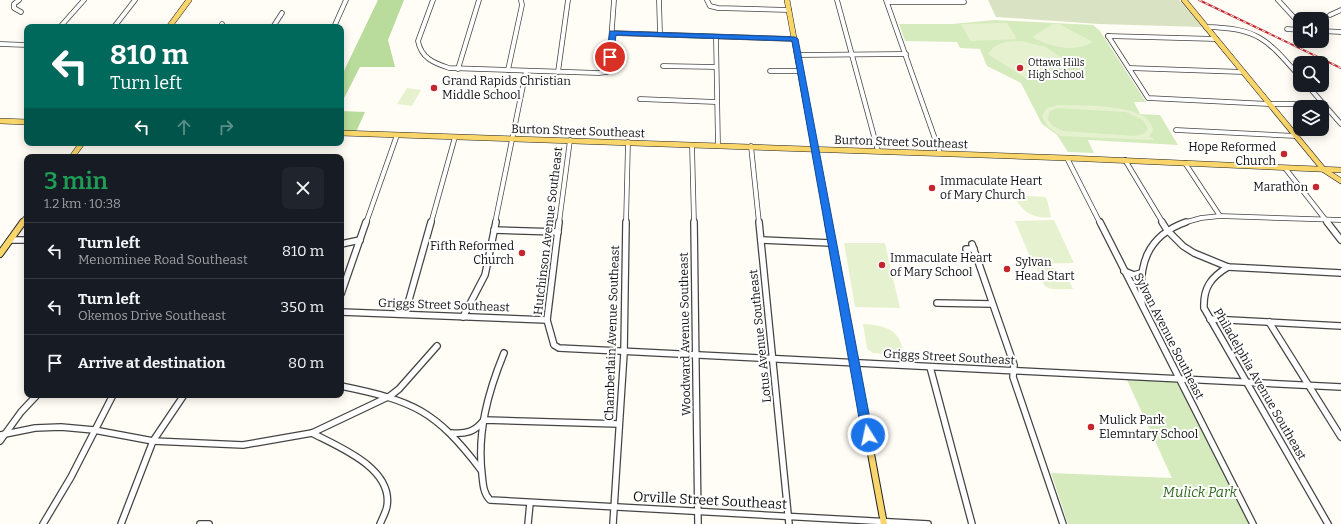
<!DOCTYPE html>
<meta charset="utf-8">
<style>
body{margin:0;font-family:Bitter,serif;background:#20242c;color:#f1f3f6;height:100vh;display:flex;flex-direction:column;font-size:15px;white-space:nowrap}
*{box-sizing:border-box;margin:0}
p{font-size:13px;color:#9ea1a6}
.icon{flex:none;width:22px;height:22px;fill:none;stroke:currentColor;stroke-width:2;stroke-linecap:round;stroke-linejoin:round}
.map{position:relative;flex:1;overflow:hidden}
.drawer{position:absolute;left:24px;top:154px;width:320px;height:244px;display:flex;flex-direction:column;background:#171b24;border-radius:8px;box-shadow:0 2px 10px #0003}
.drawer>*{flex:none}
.banner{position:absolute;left:24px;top:24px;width:320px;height:122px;border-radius:8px;box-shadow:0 2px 10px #0003;background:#00695c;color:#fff;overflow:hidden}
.fabs{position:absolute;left:1293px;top:12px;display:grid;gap:8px}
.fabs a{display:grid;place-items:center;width:36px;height:36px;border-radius:8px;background:#171b24;box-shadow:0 2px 10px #0003;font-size:20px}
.pin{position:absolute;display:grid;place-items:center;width:34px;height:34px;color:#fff;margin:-17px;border:2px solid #fff;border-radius:50%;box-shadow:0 1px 4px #0007}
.me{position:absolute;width:44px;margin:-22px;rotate:350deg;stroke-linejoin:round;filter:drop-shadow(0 0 3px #0008)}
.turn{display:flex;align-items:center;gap:14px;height:84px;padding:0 20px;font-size:18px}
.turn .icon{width:52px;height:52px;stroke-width:2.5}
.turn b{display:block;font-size:28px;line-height:34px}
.lanes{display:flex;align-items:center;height:38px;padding:0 20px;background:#0003;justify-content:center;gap:20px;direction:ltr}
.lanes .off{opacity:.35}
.round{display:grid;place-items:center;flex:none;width:42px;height:42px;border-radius:8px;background:#20242c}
.overview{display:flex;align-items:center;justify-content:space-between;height:68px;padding:0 20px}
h1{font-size:24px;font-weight:600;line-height:30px;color:#1e9e55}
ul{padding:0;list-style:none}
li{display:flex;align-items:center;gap:12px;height:56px;padding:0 20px;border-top:1px solid #363941}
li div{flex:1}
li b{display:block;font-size:15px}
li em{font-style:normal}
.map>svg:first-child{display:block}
.green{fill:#d5ebbd}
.forest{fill:#b9dc9c}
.cemetery{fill:#d9e3c4}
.pitch{fill:#e6f2cf;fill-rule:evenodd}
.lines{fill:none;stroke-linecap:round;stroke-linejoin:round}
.minor-far1-casing{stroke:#444;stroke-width:5.5}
.minor-casing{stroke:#444;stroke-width:8}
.major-far1-casing{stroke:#222;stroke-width:6}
.major-casing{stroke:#222;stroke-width:8}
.minor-far1{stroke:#fff;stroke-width:4}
.minor{stroke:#fff;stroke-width:5.5}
.major-far1{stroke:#f9d66b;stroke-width:5}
.major{stroke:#f9d66b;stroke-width:6}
.rail-casing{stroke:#c4262e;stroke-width:2}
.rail{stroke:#fff;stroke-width:1;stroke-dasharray:3.5;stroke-linecap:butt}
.route{fill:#1a73e8;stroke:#114b97}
.poi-dot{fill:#c4262e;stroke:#fff;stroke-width:1.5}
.labels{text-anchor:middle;stroke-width:4;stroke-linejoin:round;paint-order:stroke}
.far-poi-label{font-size:10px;fill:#111;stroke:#fff;text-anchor:start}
.poi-label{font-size:12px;fill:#111;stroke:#fff;text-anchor:start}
.street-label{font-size:12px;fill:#111;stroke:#fff}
.near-park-label{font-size:14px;font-style:italic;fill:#2f6b1f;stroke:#fff}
.near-street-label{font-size:14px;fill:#111;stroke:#fff}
</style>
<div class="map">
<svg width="1341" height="524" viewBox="0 0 1341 524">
<rect width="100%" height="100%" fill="#fffdf5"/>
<g class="green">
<polygon points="995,20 1093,25 1100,31 1146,102 1134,102 1140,114 1160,115 1178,145 1088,140 1094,153 1068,152 1057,135 1042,124 1021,83 987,66 980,49 960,48 957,42 905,41 899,24 952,24"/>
<polygon points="1127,380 1175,382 1178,384 1253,524 1068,524 1051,473 1172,478"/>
</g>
<g class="forest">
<polygon points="378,0 404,0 388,40 395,67 360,67 341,104 341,77"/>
<polygon points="341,111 365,112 356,132 341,131"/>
</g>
<polygon class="cemetery" points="988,0 1179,0 1202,27 1099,24 996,17"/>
<g class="pitch">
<polygon points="1007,23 1017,39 970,41 961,24"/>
<path d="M 1053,24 L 1059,24 L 1093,42 C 1074,53 1050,47 1032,37 Z"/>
<path d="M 1021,41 L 1046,47 L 1062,58 L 1040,80 L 1027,79 L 988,54 C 995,42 1008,41 1021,41 Z"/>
<polygon points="407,88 421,90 412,106 397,104"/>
<path d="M 1058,105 C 1079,106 1150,102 1153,130 L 1149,137 L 1152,137 L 1154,140 L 1060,136 L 1047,126 L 1042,116 L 1047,108 ZM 1057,108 L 1126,112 L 1143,120 L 1148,129 L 1143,134 L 1135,136 L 1063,131 L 1053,126 L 1048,120 L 1049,112 Z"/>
<path d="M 1014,195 L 1045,197 L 1047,199 L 1051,217 C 1034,220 1020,211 1014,195 Z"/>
<polygon points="1054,220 1074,263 1033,264 1015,221"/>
<polygon points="844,243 885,243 900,308 855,307"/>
<path d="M 1036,266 C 1056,267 1065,270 1073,289 C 1044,289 1046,293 1036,266 Z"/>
<path d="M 863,324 C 885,325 902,330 903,355 L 873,353 L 867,349 Z"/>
</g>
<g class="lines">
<g class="minor-far1-casing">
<g id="minor-far1">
<polyline points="19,0 14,4 14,8 21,12"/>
<path d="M 433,0 L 418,41 C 421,58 434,63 449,68 L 599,73 L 607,72 L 609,69 L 614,0"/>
<polyline points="659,0 660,34"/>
<polyline points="707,0 710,6 718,8 789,10"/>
<polyline points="837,0 878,151"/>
<polyline points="886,0 940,153"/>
<polyline points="1278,0 1300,24"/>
<polyline points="887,2 964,2 963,0"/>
<polyline points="1330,15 1341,10"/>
<polyline points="60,27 84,0"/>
<polyline points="114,27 135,0"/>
<polyline points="221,27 222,24"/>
<polyline points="273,27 282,13"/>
<polyline points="334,27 346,0"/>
<path d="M 1206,27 C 1258,28 1267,39 1300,77"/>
<polyline points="1287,29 1300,30"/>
<polyline points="1322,31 1341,32"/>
<polyline points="612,33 795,39"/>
<polyline points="1108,36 1148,98 1269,104 1324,104"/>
<polyline points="1108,36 1216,39"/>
<polyline points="716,37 718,146"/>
<polyline points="0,44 27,45"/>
<polyline points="798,55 906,54"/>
<polyline points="663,66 716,67"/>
<polyline points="1129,68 1243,72"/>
<polyline points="458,69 479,0"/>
<polyline points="508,70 522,5 521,0"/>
<polyline points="770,71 801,71"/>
<polyline points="558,72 568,0"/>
<polyline points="1307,85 1341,124"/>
<polyline points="640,99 716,102"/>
<polyline points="1176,130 1296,136"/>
<polyline points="692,145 694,223"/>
<polyline points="751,146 759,223"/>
<polyline points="1067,158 1100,223"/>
<polyline points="1125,160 1163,223"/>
<polyline points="1185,163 1220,216"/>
<polyline points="1285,168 1328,223"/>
<polyline points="366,223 397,135"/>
<polyline points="431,223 455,137"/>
<polyline points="495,223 526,71"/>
<polyline points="559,223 570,140"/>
<polyline points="626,223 628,142"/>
<polyline points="1183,223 1201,218 1220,216 1341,220"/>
</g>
</g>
<g class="minor-casing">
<g id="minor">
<polyline points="559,222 547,320 554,345 559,348 1341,387"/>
<polyline points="694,222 698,524"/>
<polyline points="759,222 789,524"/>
<polyline points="1100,222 1253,524"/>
<polyline points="1162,222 1167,230 1183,246 1194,253 1228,267 1341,273"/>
<polyline points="1327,222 1341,240"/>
<polyline points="494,230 558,232"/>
<polyline points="11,240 27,240"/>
<polyline points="761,240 831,243"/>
<polyline points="341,244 360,240"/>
<polyline points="972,244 1014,365 1013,377 1063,524"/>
<polyline points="966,249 974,249"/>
<path d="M 1228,267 C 1211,277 1203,288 1204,308 L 1328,524"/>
<polyline points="1124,271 1134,275 1141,273"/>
<polyline points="341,294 366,222"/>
<polyline points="937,303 992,304"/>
<path d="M 1142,304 C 1138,266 1146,236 1186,222"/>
<polyline points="341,312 547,320"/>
<polyline points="405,314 431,222"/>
<polyline points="463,317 485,275 496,222"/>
<polyline points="1210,319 1341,326"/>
<polyline points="1269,322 1341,437"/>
<path d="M 504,353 C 488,392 477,432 482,474 C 483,483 483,493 490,500 L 928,524"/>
<polyline points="930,367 972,524"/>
<path d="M 341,386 C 414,401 435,410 481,470"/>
<path d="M 312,433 C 339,447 393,468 387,506 C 386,512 382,519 380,524"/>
<path d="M 452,433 C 466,434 475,432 484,420 L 619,424"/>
<polyline points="0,435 35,428 61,427 94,430 153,441 243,445 312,433 390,396 399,389 437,346"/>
<polyline points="0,441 21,412 37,395"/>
<polyline points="43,524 71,477 113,395"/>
<polyline points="121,524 153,441 184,395"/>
<polyline points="200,524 209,524"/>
<polyline points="528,524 530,503"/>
<polyline points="613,524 624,353 626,222"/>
</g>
</g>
<g class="major-far1-casing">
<g id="major-far1">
<polyline points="787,0 828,223"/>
<polyline points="1184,0 1324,170 1341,181"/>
<polyline points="169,27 189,0"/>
<polyline points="0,121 27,122"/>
<polyline points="341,133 1067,158 1341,170"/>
<polyline points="72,157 82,143"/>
<polyline points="22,223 27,217"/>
</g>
</g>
<g class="major-casing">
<g id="major">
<polyline points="828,222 884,524"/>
<polyline points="0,254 23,222"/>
</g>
</g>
<use href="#minor-far1" class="minor-far1"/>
<use href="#minor" class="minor"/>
<use href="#major-far1" class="major-far1"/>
<use href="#major" class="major"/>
<g class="rail-casing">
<polyline id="rail" points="1199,0 1341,68"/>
</g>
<use href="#rail" class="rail"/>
</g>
<polygon class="route" points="610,31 795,37 798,39 873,435 872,438 868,440 864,438 862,435 792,41 616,35 613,57 610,59 606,57"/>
<g class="poi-dot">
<circle cx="1020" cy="68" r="4"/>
<circle cx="434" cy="88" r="4"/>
<circle cx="1284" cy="154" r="4"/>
<circle cx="1316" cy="187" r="4"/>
<circle cx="932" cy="188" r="4"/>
<circle cx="522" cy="253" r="4"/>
<circle cx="882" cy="265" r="4"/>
<circle cx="1007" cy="269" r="4"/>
<circle cx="1091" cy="427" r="4"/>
</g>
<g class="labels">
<g class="far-poi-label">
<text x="1028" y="66">Ottawa Hills<tspan x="1028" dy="12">High School</tspan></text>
</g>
<g class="poi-label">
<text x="442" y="85">Grand Rapids Christian<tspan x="442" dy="14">Middle School</tspan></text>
<text x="1276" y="151" text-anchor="end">Hope Reformed<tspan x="1276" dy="14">Church</tspan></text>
<text x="940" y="185">Immaculate Heart<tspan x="940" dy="14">of Mary Church</tspan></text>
<text x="1308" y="191" text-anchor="end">Marathon</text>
<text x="514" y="250" text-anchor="end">Fifth Reformed<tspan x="514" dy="14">Church</tspan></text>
<text x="890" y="262">Immaculate Heart<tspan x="890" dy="14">of Mary School</tspan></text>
<text x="1015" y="266">Sylvan<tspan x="1015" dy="14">Head Start</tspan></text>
<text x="1099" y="424">Mulick Park<tspan x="1099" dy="14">Elemntary School</tspan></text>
</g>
<g class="street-label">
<text transform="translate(578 131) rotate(2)" y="4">Burton Street Southeast</text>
<text transform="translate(901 142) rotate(2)" y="4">Burton Street Southeast</text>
<text transform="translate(548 231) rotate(-83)" y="4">Hutchinson Avenue Southeast</text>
<text transform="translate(444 305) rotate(2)" y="4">Griggs Street Southeast</text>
<text transform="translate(612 333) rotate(-88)" y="4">Chamberlain Avenue Southeast</text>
<text transform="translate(685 334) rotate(-91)" y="4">Woodward Avenue Southeast</text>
<text transform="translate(760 336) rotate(-96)" y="4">Lotus Avenue Southeast</text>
<text transform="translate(1169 336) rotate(63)" y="4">Sylvan Avenue Southeast</text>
<text transform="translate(949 357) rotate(3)" y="4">Griggs Street Southeast</text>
<text transform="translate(1260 384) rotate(60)" y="4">Philadelphia Avenue Southeast</text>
</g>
<g class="near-park-label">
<text x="1200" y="497">Mulick Park</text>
</g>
<g class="near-street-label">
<text transform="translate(710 500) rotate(3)" y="5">Orville Street Southeast</text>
</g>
</g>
</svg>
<div class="fabs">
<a><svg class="icon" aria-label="sound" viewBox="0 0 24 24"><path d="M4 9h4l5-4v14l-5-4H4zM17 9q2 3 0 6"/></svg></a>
<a><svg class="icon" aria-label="search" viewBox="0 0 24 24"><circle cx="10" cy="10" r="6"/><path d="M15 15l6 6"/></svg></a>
<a><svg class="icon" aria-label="layers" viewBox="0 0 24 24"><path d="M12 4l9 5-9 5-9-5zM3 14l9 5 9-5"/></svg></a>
</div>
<div class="pin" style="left:610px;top:57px;background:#d93025"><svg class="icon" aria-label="arrive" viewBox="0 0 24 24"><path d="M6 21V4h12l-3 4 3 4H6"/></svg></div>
<svg class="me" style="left:868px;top:435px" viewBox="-20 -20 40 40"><circle r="17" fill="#1a73e8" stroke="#fff" stroke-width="3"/><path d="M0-11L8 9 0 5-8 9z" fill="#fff"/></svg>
<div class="banner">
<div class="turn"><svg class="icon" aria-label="left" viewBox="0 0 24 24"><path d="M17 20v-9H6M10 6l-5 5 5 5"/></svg><div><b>810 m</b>Turn left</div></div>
<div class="lanes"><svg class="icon" aria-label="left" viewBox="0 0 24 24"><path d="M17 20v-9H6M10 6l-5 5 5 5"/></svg><svg class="icon off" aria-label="ahead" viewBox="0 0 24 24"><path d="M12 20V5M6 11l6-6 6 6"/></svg><svg class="icon off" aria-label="right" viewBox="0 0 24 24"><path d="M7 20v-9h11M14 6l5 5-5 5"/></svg></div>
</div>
<section class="drawer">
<div class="overview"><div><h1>3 min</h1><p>1.2 km · 10:38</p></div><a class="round"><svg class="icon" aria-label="close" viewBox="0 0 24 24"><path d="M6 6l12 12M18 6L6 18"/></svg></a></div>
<ul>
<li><svg class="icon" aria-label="left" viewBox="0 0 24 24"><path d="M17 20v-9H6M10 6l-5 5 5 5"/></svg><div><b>Turn left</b><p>Menominee Road Southeast</p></div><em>810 m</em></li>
<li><svg class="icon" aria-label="left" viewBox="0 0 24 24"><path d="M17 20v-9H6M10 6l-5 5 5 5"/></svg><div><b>Turn left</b><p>Okemos Drive Southeast</p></div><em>350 m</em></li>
<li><svg class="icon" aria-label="arrive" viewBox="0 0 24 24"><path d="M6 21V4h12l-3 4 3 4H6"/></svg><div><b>Arrive at destination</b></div><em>80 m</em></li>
</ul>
</section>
</div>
